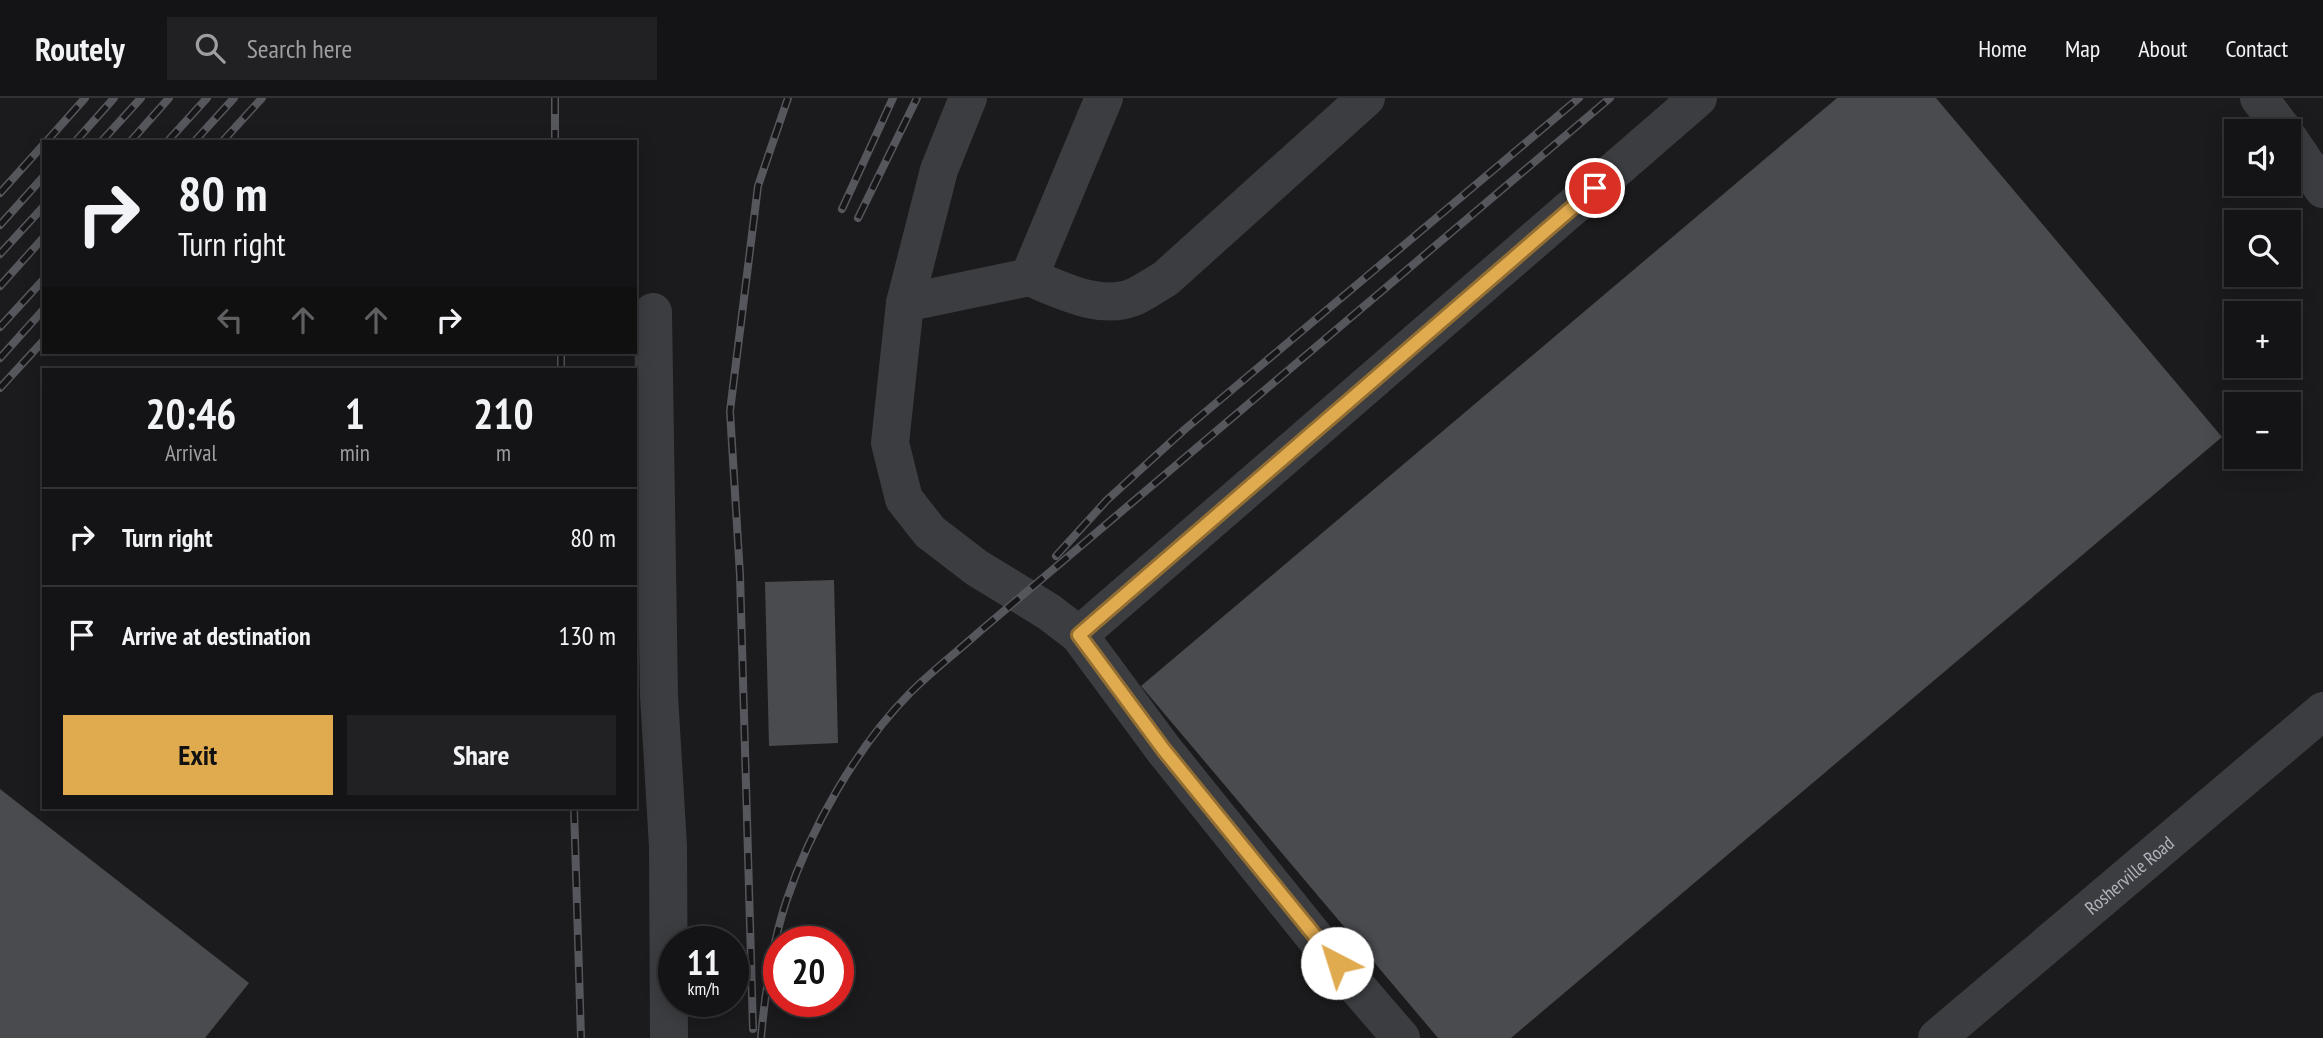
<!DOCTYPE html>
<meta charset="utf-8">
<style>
body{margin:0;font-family:"PT Sans Narrow",sans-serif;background:#212123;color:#f1f3f6;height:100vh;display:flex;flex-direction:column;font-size:26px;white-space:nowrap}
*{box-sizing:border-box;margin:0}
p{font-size:23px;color:#9d9ea1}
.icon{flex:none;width:38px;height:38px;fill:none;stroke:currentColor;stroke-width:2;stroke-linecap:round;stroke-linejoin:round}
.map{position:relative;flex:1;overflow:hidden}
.details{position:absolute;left:42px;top:270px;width:595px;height:441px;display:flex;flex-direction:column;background:#141416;border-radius:0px;box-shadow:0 4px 18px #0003,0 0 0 2px #333335}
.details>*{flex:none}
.hud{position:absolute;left:42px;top:42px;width:595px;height:214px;border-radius:0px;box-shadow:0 4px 18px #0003,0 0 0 2px #333335;background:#141416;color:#f1f3f6;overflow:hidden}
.controls{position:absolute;left:2224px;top:21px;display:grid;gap:14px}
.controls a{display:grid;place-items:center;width:77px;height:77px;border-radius:0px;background:#141416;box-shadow:0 4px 18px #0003,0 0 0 2px #333335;font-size:35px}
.speed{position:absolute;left:658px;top:828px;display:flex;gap:14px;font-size:35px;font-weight:700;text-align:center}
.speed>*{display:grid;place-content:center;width:91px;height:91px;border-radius:50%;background:#141416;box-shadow:0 4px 18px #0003,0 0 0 2px #333335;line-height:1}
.speed small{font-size:18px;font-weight:400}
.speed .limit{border:10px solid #d22;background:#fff;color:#111}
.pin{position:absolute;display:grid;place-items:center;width:60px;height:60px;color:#fff;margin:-30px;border:4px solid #fff;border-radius:50%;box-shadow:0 2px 7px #0007}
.me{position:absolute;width:77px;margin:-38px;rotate:320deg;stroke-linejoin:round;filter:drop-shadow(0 0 5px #0008)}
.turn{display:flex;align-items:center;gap:24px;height:147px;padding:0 21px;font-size:32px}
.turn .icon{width:91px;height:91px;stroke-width:2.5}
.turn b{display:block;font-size:49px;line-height:60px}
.lanes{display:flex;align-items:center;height:66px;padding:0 21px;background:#0003;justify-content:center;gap:35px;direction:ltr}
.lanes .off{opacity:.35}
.eta{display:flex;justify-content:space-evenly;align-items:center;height:119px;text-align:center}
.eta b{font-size:42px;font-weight:700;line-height:49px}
.action{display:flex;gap:14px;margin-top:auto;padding:14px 21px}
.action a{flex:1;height:80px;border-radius:0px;background:#e0aa4f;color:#111;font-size:28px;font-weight:700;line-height:80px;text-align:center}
.action a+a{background:#212123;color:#f1f3f6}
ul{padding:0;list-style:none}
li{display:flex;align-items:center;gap:21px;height:98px;padding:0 21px;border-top:2px solid #333335}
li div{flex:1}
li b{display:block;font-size:26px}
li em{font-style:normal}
header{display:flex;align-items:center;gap:42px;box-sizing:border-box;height:98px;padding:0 35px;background:#141416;border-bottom:2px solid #333335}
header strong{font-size:33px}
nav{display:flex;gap:38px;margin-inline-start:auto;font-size:24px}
.search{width:490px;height:63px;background:#212123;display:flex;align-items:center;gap:18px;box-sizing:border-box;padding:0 24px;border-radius:0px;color:#9d9ea1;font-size:26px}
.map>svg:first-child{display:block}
.building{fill:#4a4b4f}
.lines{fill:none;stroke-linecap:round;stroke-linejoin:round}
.minor{stroke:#3c3d41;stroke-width:38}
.rail-casing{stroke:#55575c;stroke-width:8}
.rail{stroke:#161618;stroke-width:5;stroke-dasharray:16;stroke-linecap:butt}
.route-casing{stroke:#926e33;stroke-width:18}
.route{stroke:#e0aa4f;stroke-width:12}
.labels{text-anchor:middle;stroke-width:6;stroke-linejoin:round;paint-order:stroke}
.street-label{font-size:19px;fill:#afb3bb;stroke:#161618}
</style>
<header>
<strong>Routely</strong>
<div class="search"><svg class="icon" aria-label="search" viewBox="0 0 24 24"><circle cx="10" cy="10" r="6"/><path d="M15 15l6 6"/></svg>Search here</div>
<nav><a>Home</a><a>Map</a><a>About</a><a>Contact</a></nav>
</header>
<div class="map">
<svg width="2323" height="940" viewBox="0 0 2323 940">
<rect width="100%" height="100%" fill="#1b1b1d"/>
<g class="building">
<polygon points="1837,0 1936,0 2222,339 1511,940 1438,940 1141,588"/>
<polygon points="834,482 838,645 769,648 765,484"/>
<polygon points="0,691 249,885 205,940 0,940"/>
</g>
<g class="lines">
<g class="minor">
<polyline points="968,0 939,72 905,205 890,345 904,401 930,434 977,470 1049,514 1079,537 1164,652 1320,846 1401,940"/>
<polyline points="2259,0 2284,33"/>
<polyline points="2289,41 2323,91"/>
<path d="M 1029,179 C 1061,192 1102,214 1136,198 C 1146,193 1156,186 1165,181 L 1366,0"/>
<polyline points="905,205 1029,179 1104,0"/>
<polyline points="653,214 659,598 668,748 669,940"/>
<polyline points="1079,537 1698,0"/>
<path id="s1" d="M 1937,940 L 2323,613"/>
</g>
<g class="rail-casing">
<g id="rail">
<polyline points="555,0 555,44"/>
<polyline points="46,44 85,0"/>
<polyline points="75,44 114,0"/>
<polyline points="101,44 141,0"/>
<polyline points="130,44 169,0"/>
<polyline points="167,44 207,0"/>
<polyline points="194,44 234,0"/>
<polyline points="222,44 262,0"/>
<polyline points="0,95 44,46"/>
<polyline points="842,111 893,0"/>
<polyline points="858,120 917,0"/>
<polyline points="0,127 44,78"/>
<polyline points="0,156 44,108"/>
<polyline points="0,188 44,139"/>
<polyline points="0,229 44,181"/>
<polyline points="561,254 561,271"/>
<polyline points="0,260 44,211"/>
<polyline points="0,290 44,242"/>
<polyline points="1056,458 1107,402 1184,332 1579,0"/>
<polyline points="574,709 581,940"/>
<polyline points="753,931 740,477 730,313 758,88 788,0"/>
<path d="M 761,940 C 765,894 772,847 786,804 C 810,731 857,648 911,594 C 932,573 957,554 979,534 L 1610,0"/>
</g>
</g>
<use href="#rail" class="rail"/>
</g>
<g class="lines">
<g class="route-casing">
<polyline id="route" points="1337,865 1164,652 1079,537 1595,90"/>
</g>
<use href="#route" class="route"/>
</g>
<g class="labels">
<g class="street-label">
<text dy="7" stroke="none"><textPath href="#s1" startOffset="252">Rosherville Road</textPath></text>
</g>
</g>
</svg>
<div class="controls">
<a><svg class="icon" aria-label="sound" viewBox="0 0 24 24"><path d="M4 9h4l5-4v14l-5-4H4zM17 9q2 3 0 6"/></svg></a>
<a><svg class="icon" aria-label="search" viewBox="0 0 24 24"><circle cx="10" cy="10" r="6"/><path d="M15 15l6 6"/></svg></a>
<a>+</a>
<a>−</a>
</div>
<div class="speed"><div>11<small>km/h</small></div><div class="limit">20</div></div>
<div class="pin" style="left:1595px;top:90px;background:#d93025"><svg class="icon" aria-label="arrive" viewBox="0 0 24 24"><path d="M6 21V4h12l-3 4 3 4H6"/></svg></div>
<svg class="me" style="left:1337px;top:865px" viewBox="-20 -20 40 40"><circle r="19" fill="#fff"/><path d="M0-13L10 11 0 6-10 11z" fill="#e0aa4f"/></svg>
<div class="hud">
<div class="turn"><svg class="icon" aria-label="right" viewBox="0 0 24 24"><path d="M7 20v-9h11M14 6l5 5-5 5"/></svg><div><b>80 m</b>Turn right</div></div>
<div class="lanes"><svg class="icon off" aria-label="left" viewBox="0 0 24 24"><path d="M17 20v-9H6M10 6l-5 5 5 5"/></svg><svg class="icon off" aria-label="ahead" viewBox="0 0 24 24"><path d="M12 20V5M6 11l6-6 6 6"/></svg><svg class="icon off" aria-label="ahead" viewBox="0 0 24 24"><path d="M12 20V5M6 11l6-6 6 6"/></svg><svg class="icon" aria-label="right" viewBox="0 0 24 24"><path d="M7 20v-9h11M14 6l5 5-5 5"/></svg></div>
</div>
<section class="details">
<div class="eta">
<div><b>20:46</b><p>Arrival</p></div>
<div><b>1</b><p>min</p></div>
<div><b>210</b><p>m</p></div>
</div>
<ul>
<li><svg class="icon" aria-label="right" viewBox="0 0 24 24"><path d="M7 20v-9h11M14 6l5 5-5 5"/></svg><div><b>Turn right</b></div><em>80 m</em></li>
<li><svg class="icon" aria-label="arrive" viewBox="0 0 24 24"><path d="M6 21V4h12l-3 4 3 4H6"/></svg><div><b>Arrive at destination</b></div><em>130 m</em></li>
</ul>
<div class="action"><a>Exit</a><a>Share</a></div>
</section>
</div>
